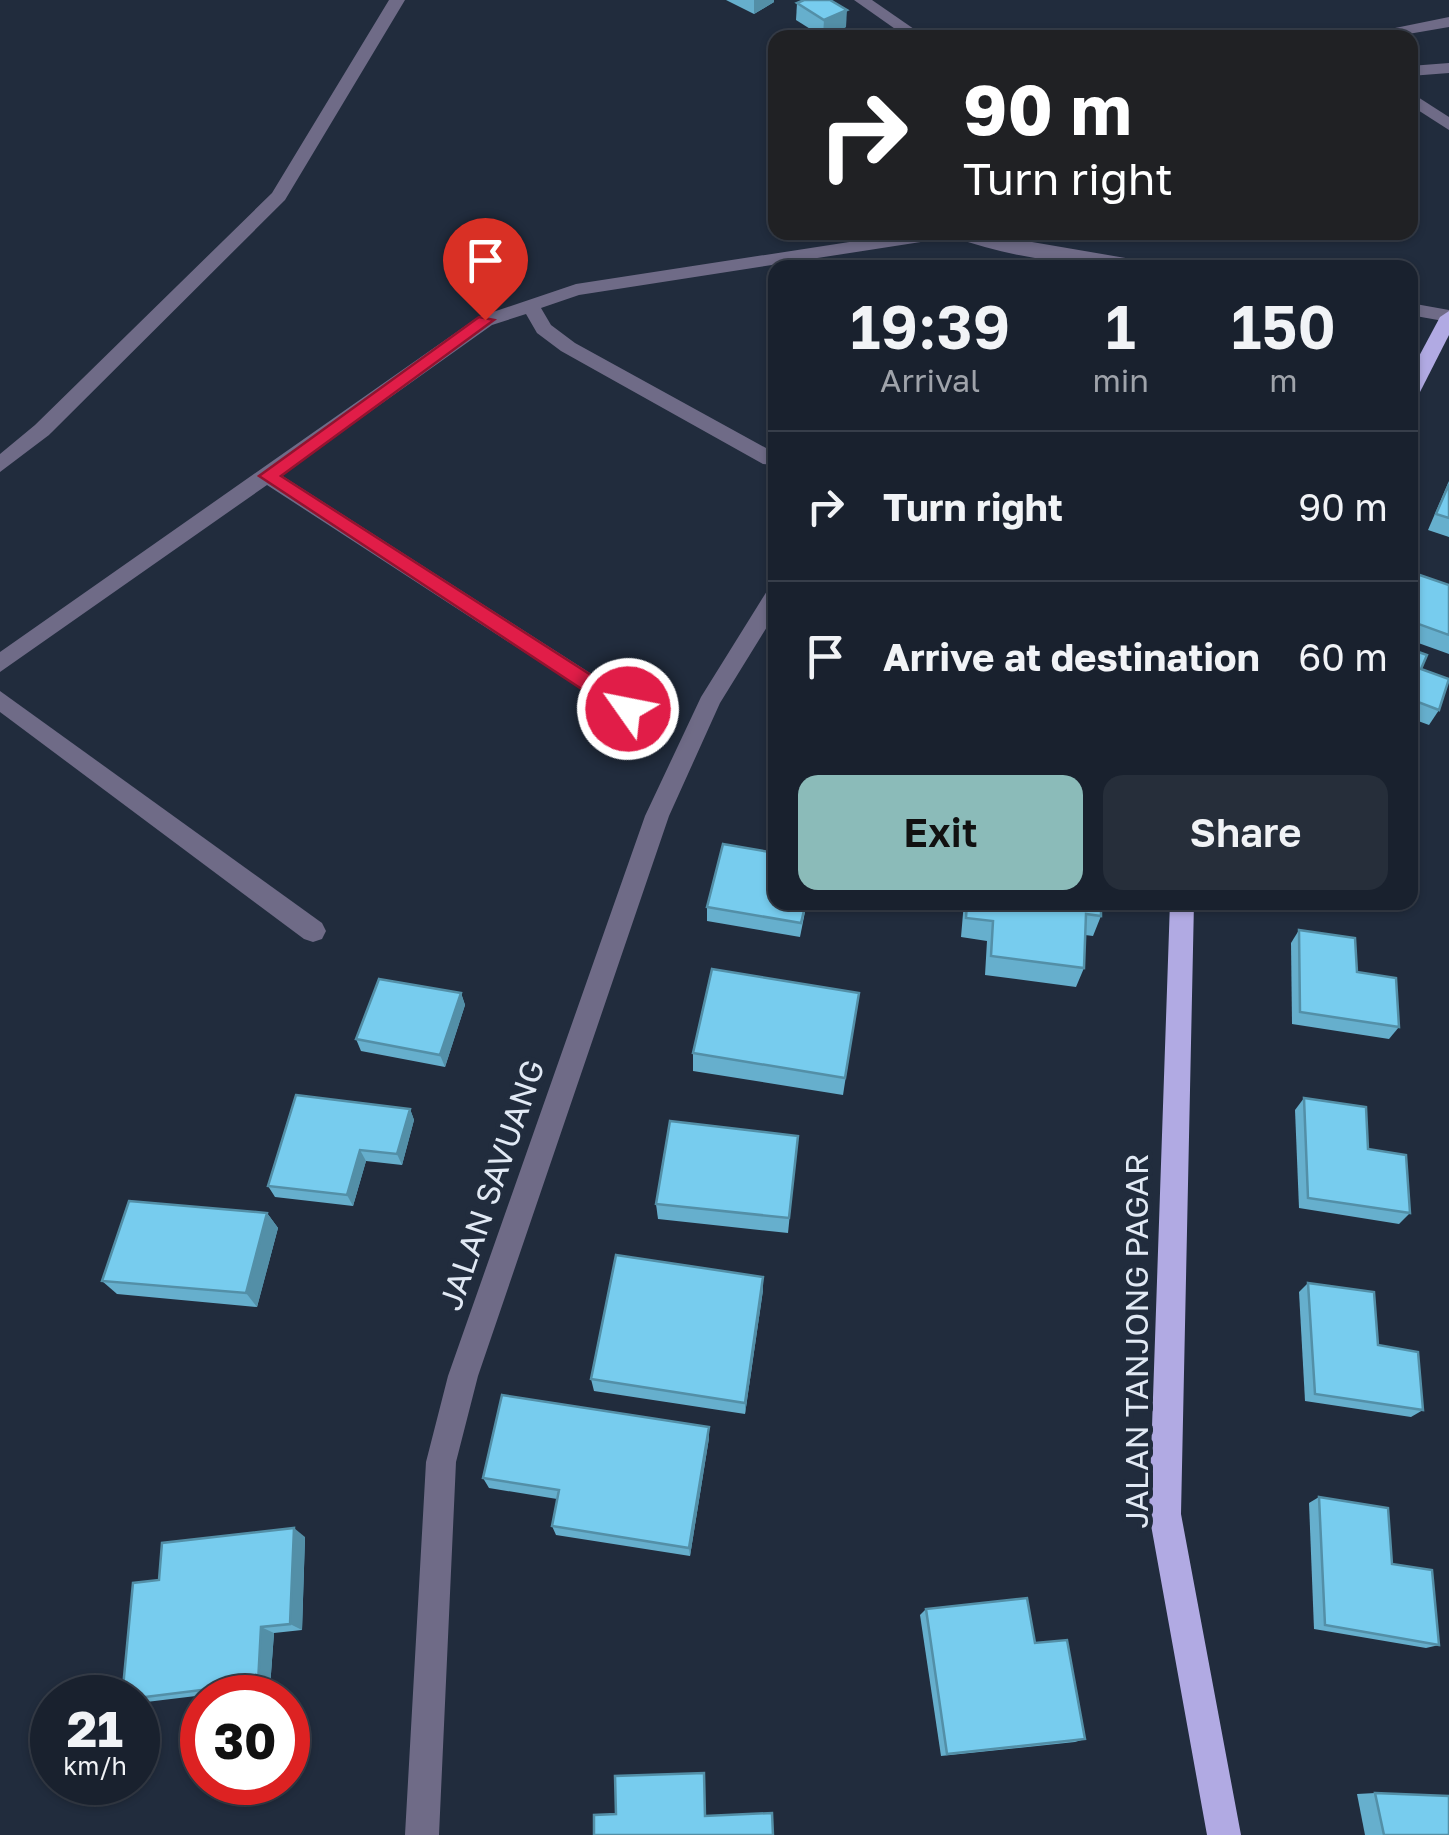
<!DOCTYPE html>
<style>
body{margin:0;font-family:"Golos Text",sans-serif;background:#262e3a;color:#f1f3f6;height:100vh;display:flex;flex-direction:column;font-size:38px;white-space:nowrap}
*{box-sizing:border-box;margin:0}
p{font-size:32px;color:#9fa3aa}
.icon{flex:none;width:55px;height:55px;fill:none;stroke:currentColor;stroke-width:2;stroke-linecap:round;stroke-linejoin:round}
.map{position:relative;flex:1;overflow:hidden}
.side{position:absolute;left:768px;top:260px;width:650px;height:650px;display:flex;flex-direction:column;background:#19212e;border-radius:20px;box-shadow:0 2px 8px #0004,0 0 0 2px #373e4a}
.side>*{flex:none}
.guide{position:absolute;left:768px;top:30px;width:650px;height:210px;border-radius:20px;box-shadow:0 2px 8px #0004,0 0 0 2px #373e4a;background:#202124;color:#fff;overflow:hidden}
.speed{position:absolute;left:30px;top:1675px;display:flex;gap:20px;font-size:50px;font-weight:700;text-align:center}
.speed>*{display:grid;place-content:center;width:130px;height:130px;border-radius:50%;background:#19212e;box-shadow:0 2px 8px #0004,0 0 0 2px #373e4a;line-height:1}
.speed small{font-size:25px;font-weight:400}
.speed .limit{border:15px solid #d22;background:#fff;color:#111}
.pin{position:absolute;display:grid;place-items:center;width:85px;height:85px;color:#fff;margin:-102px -42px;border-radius:50% 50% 50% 0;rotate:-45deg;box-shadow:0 0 10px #0007}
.pin .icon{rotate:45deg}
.me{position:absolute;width:110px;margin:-55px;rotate:303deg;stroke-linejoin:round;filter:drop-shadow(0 0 8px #0008)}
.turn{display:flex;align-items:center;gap:35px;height:210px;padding:0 30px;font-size:45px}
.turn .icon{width:130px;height:130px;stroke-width:2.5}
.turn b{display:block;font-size:70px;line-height:85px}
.eta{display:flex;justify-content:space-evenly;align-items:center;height:170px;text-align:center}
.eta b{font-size:60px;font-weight:600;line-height:70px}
.primary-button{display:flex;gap:20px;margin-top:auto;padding:20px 30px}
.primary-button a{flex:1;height:115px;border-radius:20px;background:#8bbbb9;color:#111;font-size:40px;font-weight:600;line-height:115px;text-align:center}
.primary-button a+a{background:#262e3a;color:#f1f3f6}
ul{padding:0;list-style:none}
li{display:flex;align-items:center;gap:30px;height:150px;padding:0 30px;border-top:2px solid #373e4a}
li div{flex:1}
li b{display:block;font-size:38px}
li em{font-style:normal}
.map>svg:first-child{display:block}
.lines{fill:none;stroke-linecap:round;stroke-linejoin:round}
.minor{fill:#6f6b87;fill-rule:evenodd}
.major{fill:#b1aae3;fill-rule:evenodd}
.wall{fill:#66afcd}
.shaded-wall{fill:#538fa7}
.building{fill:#7ce;stroke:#538fa7;stroke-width:2.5}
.route{fill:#e11d48;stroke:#92132f;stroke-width:2.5}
.labels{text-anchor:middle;stroke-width:10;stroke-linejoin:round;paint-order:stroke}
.street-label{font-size:32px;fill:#e1e9f4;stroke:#212c3d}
</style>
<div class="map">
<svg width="1449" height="1835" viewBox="0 0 1449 1835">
<rect width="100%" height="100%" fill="#212c3d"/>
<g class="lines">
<g class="minor">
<polygon points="389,0 405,0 285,200 49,435 0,472 0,454 35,425 272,193"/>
<polygon points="854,0 872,0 927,38 908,38"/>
<polygon points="1449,17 1449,27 1385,38 1346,38"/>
<polygon points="1449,63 1449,73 1410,76 1410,66"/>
<polygon points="1410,92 1449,117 1449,130 1410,105"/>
<path d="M 914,232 L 973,232 L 1149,262 L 1158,268 C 1091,268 1016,260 953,237 L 579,295 L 541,308 L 551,325 L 575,343 L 775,453 L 775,465 L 763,464 L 561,351 L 537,333 L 526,314 L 492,325 L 281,475 L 637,703 L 640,709 L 637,715 L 621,715 L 267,485 L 0,672 L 0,652 L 478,317 L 576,284 Z"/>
<polygon points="1410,303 1449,310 1449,322 1410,315"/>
<polygon points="775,589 775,614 720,703 669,816 478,1376 456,1462 439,1835 405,1835 426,1462 448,1376 645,816 701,697 767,591"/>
<polygon points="0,691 322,923 326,931 322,939 313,942 304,939 0,712"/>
</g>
<g class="major">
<polygon points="1449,311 1449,335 1420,392 1410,398 1410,373 1440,317"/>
<polygon points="1170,902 1194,902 1181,1514 1241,1835 1207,1835 1149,1514"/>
</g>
</g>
<g class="wall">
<polygon points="726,0 774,0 774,2 754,14"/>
<polygon points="797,3 846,27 823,37 796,20"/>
<polygon points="1449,481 1449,537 1428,530"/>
<polygon points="1410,574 1449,585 1449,654 1410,640"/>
<polygon points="1410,649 1421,669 1439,710 1429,725 1410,718"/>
<polygon points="775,902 807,902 800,937 707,921 707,907"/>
<polygon points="964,902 1101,902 1101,916 1093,936 1085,935 1084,968 1076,987 985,975 987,941 961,937"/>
<polygon points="1299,930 1357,972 1399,1027 1389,1039 1292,1024 1291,943"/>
<polygon points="461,993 465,1005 445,1067 361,1051 356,1039"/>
<polygon points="859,993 843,1095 693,1071 693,1053"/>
<polygon points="1304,1098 1368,1149 1410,1213 1399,1224 1299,1208 1295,1110"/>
<polygon points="410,1109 414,1120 402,1165 366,1161 353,1206 275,1197 268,1186"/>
<polygon points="798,1136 788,1233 658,1219 656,1204"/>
<polygon points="267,1213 278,1228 257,1307 117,1294 102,1281"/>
<polygon points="1308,1283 1378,1345 1423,1410 1411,1417 1305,1401 1299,1292"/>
<polygon points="763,1290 745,1414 594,1391 591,1379"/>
<polygon points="709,1427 709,1438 690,1556 556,1535 552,1526 557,1499 489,1488 483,1478"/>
<polygon points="1319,1497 1392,1564 1439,1645 1426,1648 1314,1629 1309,1503"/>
<polygon points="305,1537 302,1630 274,1633 270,1687 138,1703 159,1580"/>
<polygon points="926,1609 1035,1643 1085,1739 1075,1742 941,1756 920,1615"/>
<polygon points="1375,1793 1449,1835 1365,1835 1357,1794"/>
</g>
<g class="shaded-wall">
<polygon points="754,0 774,0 774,2 754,14"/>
<polygon points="847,10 846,27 823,37 824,20"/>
<polygon points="461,993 465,1005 445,1067 440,1055"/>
<polygon points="410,1109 414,1120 402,1165 397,1154"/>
<polygon points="360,1150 366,1161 353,1206 347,1195"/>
<polygon points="267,1213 278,1228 257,1307 246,1293"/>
<polygon points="763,1277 763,1290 745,1414 745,1403"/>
<polygon points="709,1427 709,1438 690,1556 689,1548"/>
<polygon points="294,1528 305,1537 302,1630 290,1624"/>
<polygon points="261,1627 274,1633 270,1687 258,1683"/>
</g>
<g class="building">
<polygon points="804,0 830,0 847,10 824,20 797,3"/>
<polygon points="1449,484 1449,518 1436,514"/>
<polygon points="1411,572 1449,585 1449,635 1410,621"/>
<polygon points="1410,649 1427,655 1421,669 1449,679 1439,710 1410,699"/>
<polygon points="723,844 775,853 775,902 806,902 801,923 707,907"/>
<polygon points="967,902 1101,902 1101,916 1086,914 1084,968 991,956 993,921 966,918"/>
<polygon points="1299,930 1355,938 1357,972 1396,978 1399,1027 1300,1012"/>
<polygon points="712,969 859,993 845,1078 693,1053"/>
<polygon points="379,979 461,993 440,1055 356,1039"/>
<polygon points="296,1095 410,1109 397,1154 360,1150 347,1195 268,1186"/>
<polygon points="1304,1098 1366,1107 1368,1149 1406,1155 1410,1213 1308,1198"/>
<polygon points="670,1121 798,1136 789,1218 656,1204"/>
<polygon points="129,1201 267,1213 246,1293 102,1281"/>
<polygon points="616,1255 763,1277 745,1403 591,1379"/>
<polygon points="1308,1283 1374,1292 1378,1345 1418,1352 1423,1410 1315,1394"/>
<polygon points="502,1395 709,1427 689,1548 552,1526 559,1490 483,1478"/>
<polygon points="1319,1497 1388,1508 1392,1564 1432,1570 1439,1645 1325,1625"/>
<polygon points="294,1528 290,1624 261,1627 258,1683 137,1698 122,1698 133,1583 159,1580 162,1543"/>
<polygon points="1027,1598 1035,1643 1067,1640 1085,1739 947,1754 926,1609"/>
<polygon points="704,1773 705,1816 772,1813 773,1835 594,1835 594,1815 616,1814 615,1776"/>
<polygon points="1375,1793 1449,1796 1449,1835 1384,1835"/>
</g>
<polygon class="route" points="479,317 494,320 281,476 636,704 636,715 621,715 259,476"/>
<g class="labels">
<g class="street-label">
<text transform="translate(492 1185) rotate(-71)" y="11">JALAN SAVUANG</text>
<text transform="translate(1137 1341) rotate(-90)" y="11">JALAN TANJONG PAGAR</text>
</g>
</g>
</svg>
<div class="speed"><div>21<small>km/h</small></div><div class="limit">30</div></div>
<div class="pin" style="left:485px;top:320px;background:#d93025"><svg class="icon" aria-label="arrive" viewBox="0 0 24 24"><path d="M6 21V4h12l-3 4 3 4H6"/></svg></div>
<svg class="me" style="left:628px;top:709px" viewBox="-20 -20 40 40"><circle r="17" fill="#e11d48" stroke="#fff" stroke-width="3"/><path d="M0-11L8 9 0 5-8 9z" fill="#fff"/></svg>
<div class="guide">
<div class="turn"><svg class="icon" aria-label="right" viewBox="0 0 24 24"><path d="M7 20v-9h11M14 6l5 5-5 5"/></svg><div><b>90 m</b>Turn right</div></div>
</div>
<section class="side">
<div class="eta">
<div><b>19:39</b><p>Arrival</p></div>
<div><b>1</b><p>min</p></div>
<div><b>150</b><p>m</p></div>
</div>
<ul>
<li><svg class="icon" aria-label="right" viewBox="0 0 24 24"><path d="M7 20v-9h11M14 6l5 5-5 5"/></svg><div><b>Turn right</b></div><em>90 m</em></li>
<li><svg class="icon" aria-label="arrive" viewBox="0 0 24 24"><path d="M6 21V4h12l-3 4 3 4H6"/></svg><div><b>Arrive at destination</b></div><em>60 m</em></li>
</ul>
<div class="primary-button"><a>Exit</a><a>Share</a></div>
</section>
</div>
